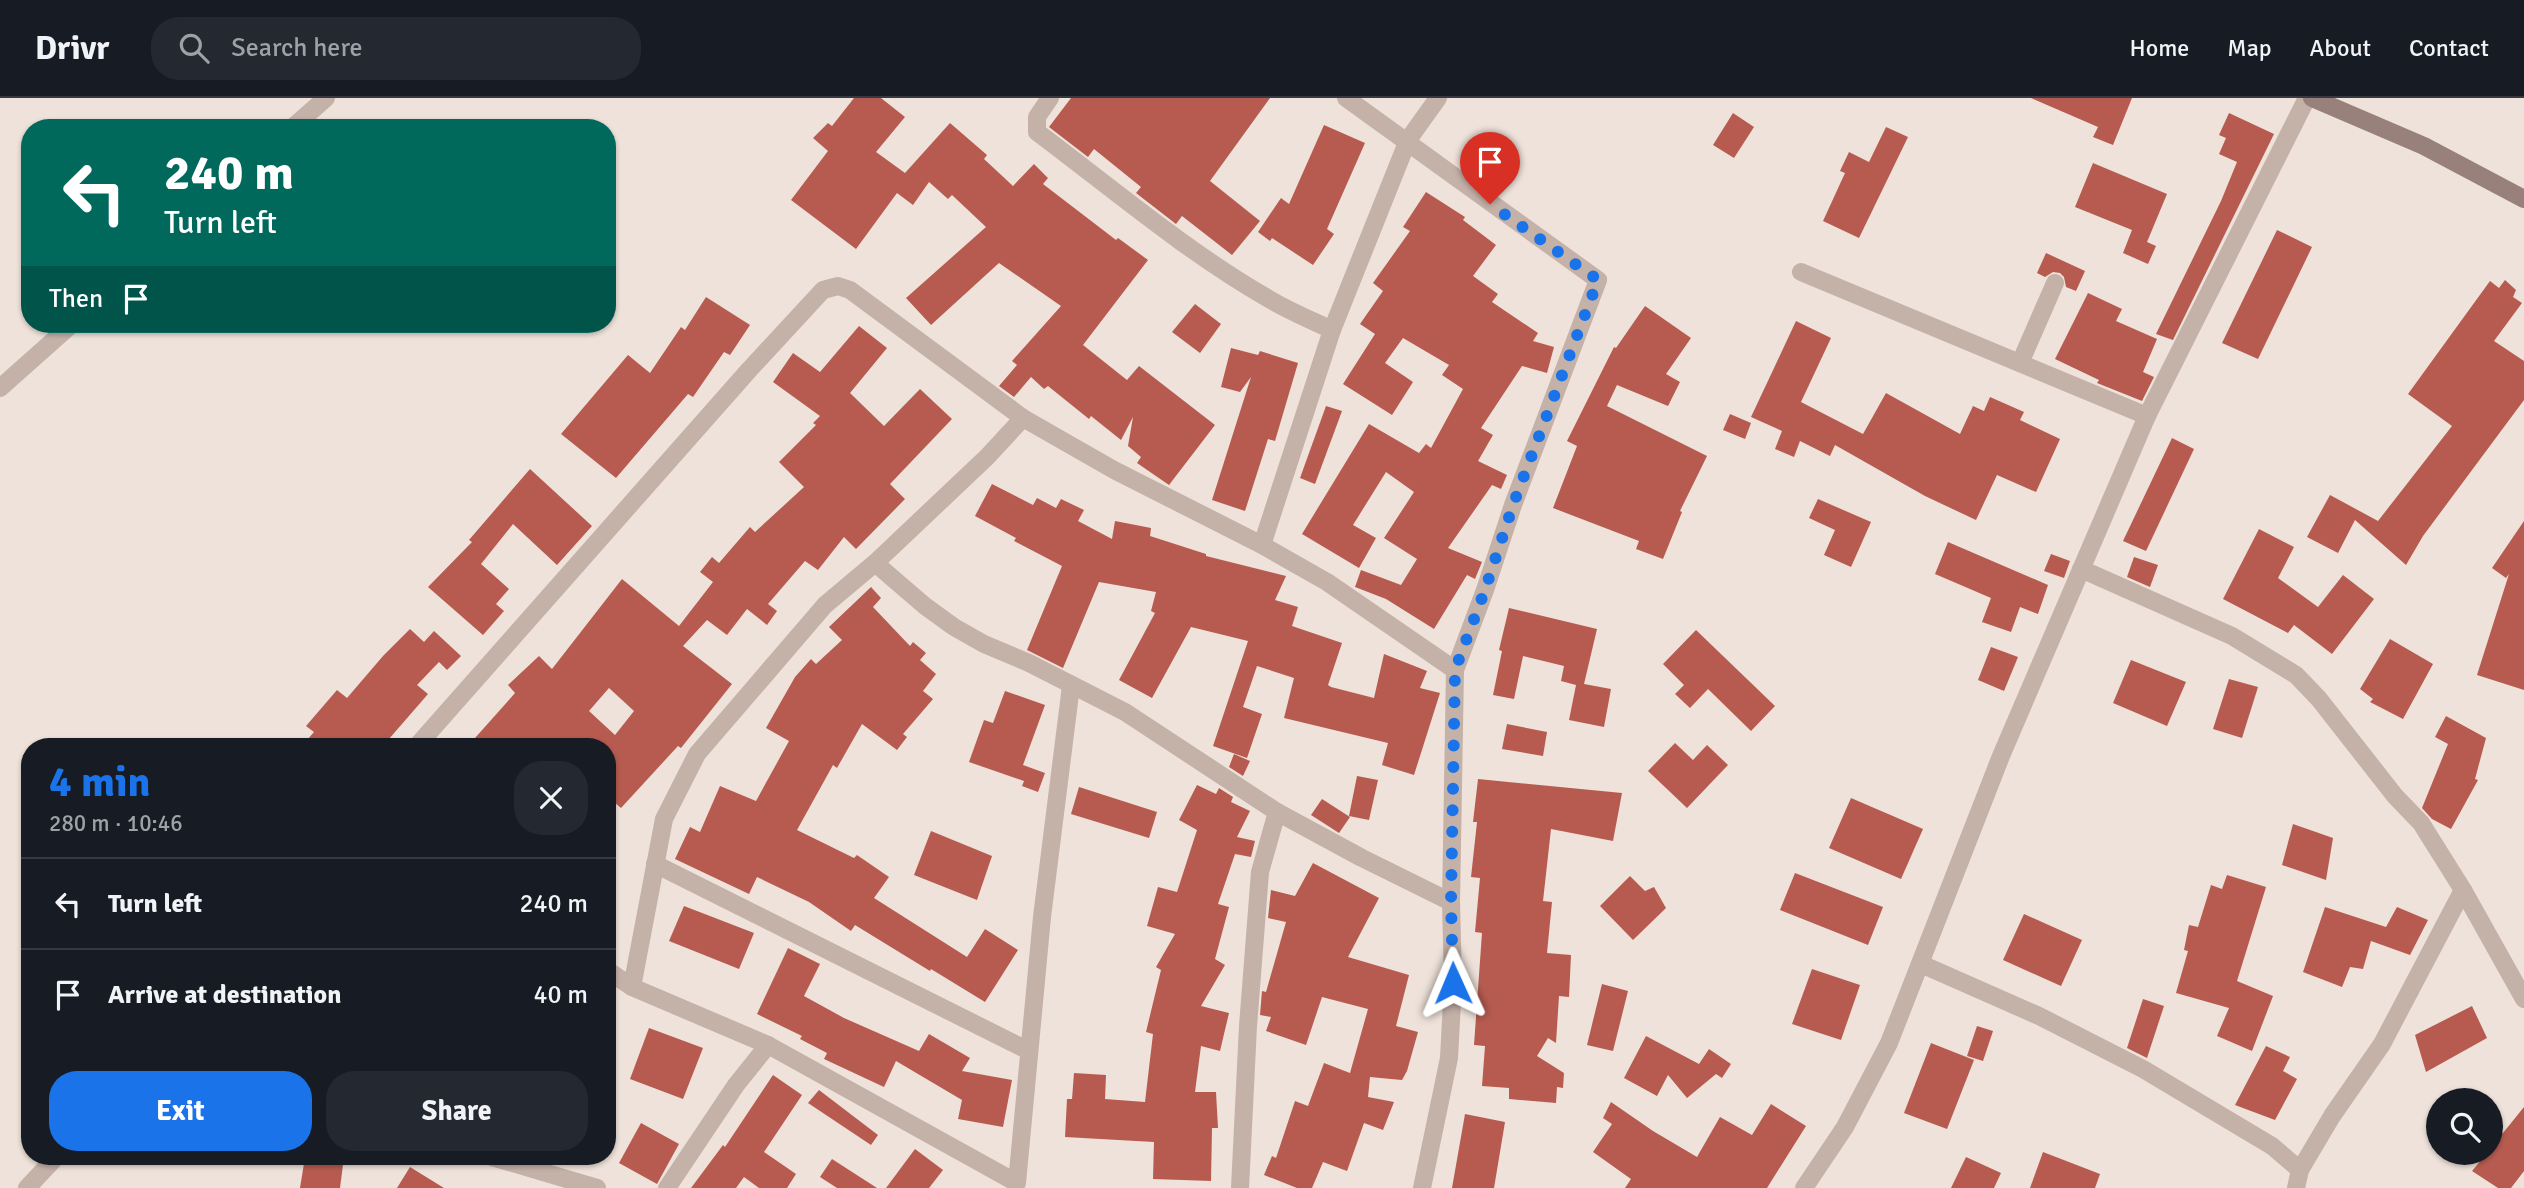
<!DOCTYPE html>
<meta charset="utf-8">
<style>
body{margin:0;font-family:Signika,sans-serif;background:#242831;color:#f1f3f6;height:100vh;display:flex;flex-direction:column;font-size:26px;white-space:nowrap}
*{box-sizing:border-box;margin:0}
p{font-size:23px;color:#9ea1a6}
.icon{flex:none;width:38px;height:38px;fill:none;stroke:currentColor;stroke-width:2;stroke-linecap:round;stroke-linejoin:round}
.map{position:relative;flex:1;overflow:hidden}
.side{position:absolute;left:21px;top:640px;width:595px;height:427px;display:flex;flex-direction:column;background:#171b24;border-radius:28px;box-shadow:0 2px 5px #0004}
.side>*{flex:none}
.guide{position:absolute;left:21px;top:21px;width:595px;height:214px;border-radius:28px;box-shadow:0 2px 5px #0004;background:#00695c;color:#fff;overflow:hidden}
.buttons{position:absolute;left:2426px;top:990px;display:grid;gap:14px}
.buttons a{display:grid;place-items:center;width:77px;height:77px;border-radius:50%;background:#171b24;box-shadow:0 2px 5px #0004;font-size:35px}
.pin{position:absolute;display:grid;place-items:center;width:60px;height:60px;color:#fff;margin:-72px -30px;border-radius:50% 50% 50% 0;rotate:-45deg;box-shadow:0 0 7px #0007}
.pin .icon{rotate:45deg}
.me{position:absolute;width:77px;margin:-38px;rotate:359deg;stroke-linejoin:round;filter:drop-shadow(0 0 5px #0008)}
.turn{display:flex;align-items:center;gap:24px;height:147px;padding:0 28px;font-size:32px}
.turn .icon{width:91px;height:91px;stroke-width:2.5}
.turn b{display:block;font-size:49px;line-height:60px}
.then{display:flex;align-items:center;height:66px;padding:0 28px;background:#0003;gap:14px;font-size:26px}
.round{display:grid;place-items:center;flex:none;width:74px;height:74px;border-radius:28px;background:#242831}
.headline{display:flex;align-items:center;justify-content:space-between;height:119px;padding:0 28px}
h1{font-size:42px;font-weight:700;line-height:52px;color:#1a73e8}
.primary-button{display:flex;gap:14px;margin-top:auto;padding:14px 28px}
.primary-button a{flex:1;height:80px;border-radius:28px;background:#1a73e8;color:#fff;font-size:28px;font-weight:700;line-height:80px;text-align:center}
.primary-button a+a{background:#242831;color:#f1f3f6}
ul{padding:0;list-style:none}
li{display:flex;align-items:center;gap:21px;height:91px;padding:0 28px;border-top:2px solid #363941}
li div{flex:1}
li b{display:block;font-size:26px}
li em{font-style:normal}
header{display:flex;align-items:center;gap:42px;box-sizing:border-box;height:98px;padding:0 35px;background:#171b24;border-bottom:2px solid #363941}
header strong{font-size:33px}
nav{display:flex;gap:38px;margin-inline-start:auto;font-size:24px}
.search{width:490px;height:63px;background:#242831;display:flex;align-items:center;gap:18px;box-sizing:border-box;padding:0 24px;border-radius:28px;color:#9ea1a6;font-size:26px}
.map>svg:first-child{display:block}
.building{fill:#b75b50;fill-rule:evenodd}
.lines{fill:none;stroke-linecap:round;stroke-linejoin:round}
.minor{stroke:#c4b1a8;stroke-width:18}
.secondary{stroke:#98817a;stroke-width:18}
.route{stroke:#1a73e8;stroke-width:12;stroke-dasharray:0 21.6}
</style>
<header>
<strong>Drivr</strong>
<div class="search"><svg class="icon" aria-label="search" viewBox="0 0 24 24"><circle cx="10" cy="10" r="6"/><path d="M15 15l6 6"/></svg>Search here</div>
<nav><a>Home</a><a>Map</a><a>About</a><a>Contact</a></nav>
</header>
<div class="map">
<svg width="2524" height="1090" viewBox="0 0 2524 1090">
<rect width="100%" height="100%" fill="#eee2da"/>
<g class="building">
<polygon points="854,0 881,0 905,19 876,54 905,75 950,25 987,57 984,61 1013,88 1034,66 1048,80 1043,86 1116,142 1118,140 1148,162 1083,247 1127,282 1139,268 1215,327 1169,387 1137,365 1141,359 1128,348 1133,319 1121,342 1091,318 1089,321 1048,288 1044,291 1031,279 1014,299 999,288 1017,267 1012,263 1061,208 999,165 931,227 906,200 986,129 952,97 948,101 929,84 913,107 897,95 856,151 791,102 828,53 813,40 828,25 832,28"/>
<polygon points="1071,0 1270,0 1210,83 1260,123 1232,157 1182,118 1176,126 1136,95 1141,89 1094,51 1088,59 1049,29"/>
<polygon points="2031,0 2132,0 2113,47 2093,39 2098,29"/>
<polygon points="1733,15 1754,29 1734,60 1713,47"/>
<polygon points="2229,15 2274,36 2173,242 2156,236 2221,103 2237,64 2219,56 2226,40 2219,37"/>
<polygon points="1324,27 1365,45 1327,131 1334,136 1313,167 1272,140 1270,143 1258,134 1281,100 1289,106"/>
<polygon points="1886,29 1908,39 1859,140 1823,123 1845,75 1840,73 1849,54 1869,64"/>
<polygon points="2093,65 2167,96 2147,144 2156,148 2148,166 2123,155 2132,132 2075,109"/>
<polygon points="1426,94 1465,119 1463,122 1496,147 1473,178 1498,196 1492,204 1538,235 1533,243 1554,249 1547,275 1522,268 1481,330 1493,337 1478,363 1507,377 1501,391 1492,387 1448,450 1482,464 1475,481 1467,477 1434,531 1386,501 1355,489 1361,472 1401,487 1417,461 1384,440 1414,394 1386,374 1353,427 1376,440 1359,470 1302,436 1369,326 1419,355 1426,346 1431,350 1463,291 1442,277 1449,267 1403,240 1385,265 1413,284 1392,317 1343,286 1375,236 1360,226 1383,193 1373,185 1410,133 1403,129"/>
<polygon points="2277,132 2312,149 2258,261 2222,245"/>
<polygon points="2046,155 2085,173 2076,193 2066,189 2064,179 2060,175 2053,174 2045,179 2037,175"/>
<polygon points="2505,182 2516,192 2513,199 2522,205 2494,243 2524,263 2524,302 2423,438 2406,467 2355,422 2338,455 2307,439 2330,397 2378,423 2452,328 2408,296 2490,183 2499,190"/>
<polygon points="2088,195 2122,211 2116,223 2157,241 2143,274 2154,279 2142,303 2097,285 2099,282 2055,261"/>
<polygon points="706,199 750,227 730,257 724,254 693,299 688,296 616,380 561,336 628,257 650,275 681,229 685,232"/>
<polygon points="1195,206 1221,226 1200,255 1172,234"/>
<polygon points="1645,208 1691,240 1666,276 1680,284 1668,308 1617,287 1607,308 1707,358 1680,413 1682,414 1663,461 1636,451 1639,443 1553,410 1577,348 1567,343 1614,249 1616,250"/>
<polygon points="1796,223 1831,240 1801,304 1863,336 1886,295 1960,336 1973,308 1984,313 1990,299 2024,314 2020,322 2060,341 2036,394 1997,377 1976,422 1925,398 1835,347 1830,358 1800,343 1794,359 1775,351 1782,333 1751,319"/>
<path d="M 859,228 L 887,250 L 850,295 L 884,328 L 920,291 L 952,321 L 890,386 L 905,401 L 856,451 L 844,439 L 818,472 L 805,463 L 768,506 L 777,513 L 767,527 L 747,511 L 727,537 L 707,522 L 683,548 L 732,586 L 681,650 L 678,648 L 621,710 L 607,698 L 607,649 L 467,649 L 515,595 L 508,587 L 539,558 L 552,571 L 622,481 L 679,528 L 713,484 L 700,474 L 712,459 L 719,465 L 750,429 L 755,434 L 804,389 L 779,364 L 816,327 L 813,325 L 820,318 L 773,284 L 793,255 L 820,274 ZM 609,590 L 634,613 L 615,637 L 589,613 Z"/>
<polygon points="1231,250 1258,257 1260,253 1298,265 1275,343 1268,341 1245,413 1212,402 1251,279 1240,294 1221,289"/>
<polygon points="1326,308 1342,313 1315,386 1300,380"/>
<polygon points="1730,316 1751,325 1745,341 1723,332"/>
<polygon points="2172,340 2194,351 2146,453 2123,443"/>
<polygon points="530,371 592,428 557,467 513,426 481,466 509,491 496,506 504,513 483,537 428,489 472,444 469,442"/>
<polygon points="992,386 1033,407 1037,400 1056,410 1061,401 1084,412 1078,423 1112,441 1115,423 1151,430 1150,438 1206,456 1206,458 1286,478 1275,502 1298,509 1292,528 1342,545 1328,587 1331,589 1374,600 1384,556 1427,573 1420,590 1440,595 1414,677 1382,667 1388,645 1284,620 1294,580 1257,568 1243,609 1262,616 1247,660 1213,648 1248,543 1191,529 1152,600 1119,582 1155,515 1151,513 1156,494 1099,484 1063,570 1027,552 1062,468 1014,443 1016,440 975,418"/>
<polygon points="1818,401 1871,424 1851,469 1824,457 1835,432 1809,420"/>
<polygon points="2524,423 2524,592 2477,577 2509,476 2506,480 2492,470"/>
<polygon points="2259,431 2294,449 2278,480 2318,509 2343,477 2374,501 2332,556 2294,527 2288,535 2223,501"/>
<polygon points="1948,444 2048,487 2038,516 2020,509 2011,534 1982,524 1991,500 1935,476"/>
<polygon points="2051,456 2070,463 2064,480 2044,473"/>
<polygon points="2134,459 2158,467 2150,489 2127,479"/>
<polygon points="871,489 881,500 873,509 910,548 913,544 926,555 920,562 936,576 923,593 933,601 903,636 907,639 897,652 862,626 837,670 833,667 797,732 854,760 857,757 889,779 874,800 967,859 985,831 1018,852 985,904 931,871 930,873 855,827 851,833 809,804 757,779 749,796 675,761 690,729 700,734 720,688 756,703 789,643 766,630 795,579 811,561 816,566 842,542 829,529"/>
<polygon points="1509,510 1597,531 1584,586 1611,591 1604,629 1569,622 1576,587 1561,583 1564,568 1523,558 1514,601 1493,597 1502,553 1499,552"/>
<polygon points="410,531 424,544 434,533 461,558 447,572 439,564 417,587 428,596 382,649 301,649 314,634 306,628 337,592 347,600 383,558"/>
<polygon points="1696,532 1775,608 1751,633 1708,591 1690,610 1675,596 1684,587 1663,566"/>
<polygon points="2390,541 2433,566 2403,621 2370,604 2373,601 2360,591"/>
<polygon points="1991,549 2018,559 2004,593 1978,582"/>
<polygon points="2131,562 2186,584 2167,628 2113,605"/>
<polygon points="2229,581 2258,589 2242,640 2213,631"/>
<polygon points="1005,593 1045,607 1023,667 1045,675 1038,694 1022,688 1024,683 969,664 984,622 993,625"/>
<polygon points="2446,618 2486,640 2475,681 2478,682 2451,731 2432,721 2422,710 2448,646 2435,639"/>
<polygon points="1507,626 1547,634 1543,658 1502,651"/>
<polygon points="1675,645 1693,662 1707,647 1728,667 1687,710 1648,673"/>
<polygon points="1234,656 1250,663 1243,678 1229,669"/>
<polygon points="1357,678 1378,682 1369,722 1349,718"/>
<polygon points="1478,681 1622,695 1613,743 1551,731 1543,803 1552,804 1547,855 1571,857 1569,899 1559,898 1556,945 1548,940 1537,958 1564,975 1563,990 1557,989 1556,1005 1509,1001 1509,990 1482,988 1485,948 1474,947 1482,835 1475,834 1480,780 1471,779 1477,724 1473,724"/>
<polygon points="1197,687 1216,696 1219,690 1233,699 1231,704 1250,713 1237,739 1255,743 1251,759 1235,756 1218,806 1229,809 1215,861 1225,867 1201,908 1229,915 1220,953 1201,948 1195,994 1216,994 1218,1030 1212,1030 1211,1083 1153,1081 1154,1044 1065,1039 1067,1001 1072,1001 1074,975 1106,977 1105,1001 1145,1004 1153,936 1146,934 1161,872 1156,869 1175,836 1147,828 1158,789 1177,794 1197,732 1179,722"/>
<polygon points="1079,689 1157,714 1149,740 1071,716"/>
<polygon points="1851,700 1923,731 1901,781 1829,750"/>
<polygon points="1322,701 1350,719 1339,735 1311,717"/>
<polygon points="2293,726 2333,740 2326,782 2282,767"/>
<polygon points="931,733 992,758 977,802 914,777"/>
<polygon points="1313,765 1379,800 1348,859 1409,877 1396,928 1418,934 1407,973 1402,982 1370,979 1368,999 1394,1004 1383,1032 1364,1025 1347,1073 1323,1064 1312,1090 1297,1090 1264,1077 1272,1058 1276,1060 1295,1003 1308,1008 1324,965 1350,975 1368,911 1322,899 1306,947 1266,933 1271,919 1260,917 1262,893 1266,894 1286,824 1268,820 1271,792 1295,798"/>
<polygon points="1795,775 1883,809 1868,847 1780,812"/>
<polygon points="2227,777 2266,789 2237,883 2273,898 2252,953 2217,938 2229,910 2176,895 2188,853 2184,852 2189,827 2198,829 2211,787 2222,791"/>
<polygon points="1630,778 1645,793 1654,789 1666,810 1633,842 1600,808"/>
<polygon points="684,808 754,835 739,871 669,843"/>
<polygon points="2325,809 2386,829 2397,809 2428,822 2410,857 2371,843 2363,871 2350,869 2342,889 2303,874"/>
<polygon points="2024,816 2082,842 2061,888 2003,862"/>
<polygon points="788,850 820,866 804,898 844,920 919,953 929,936 970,960 962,973 1012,982 1003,1029 958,1021 962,1002 896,963 884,989 824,961 827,955 800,941 802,938 757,916"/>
<polygon points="1812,871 1860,887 1841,942 1792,926"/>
<polygon points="1602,886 1628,893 1613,953 1587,947"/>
<polygon points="2143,901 2164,908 2147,960 2127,950"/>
<polygon points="2472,908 2487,940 2426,974 2415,937"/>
<polygon points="1977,928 1993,933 1983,963 1967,958"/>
<polygon points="649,930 703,950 683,1001 630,981"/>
<polygon points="1646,938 1699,966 1709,951 1731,966 1722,980 1716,976 1687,1000 1668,977 1657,998 1624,980"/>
<polygon points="1931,945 1974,962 1947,1031 1904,1015"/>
<polygon points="2266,948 2290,959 2283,973 2297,981 2275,1022 2235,1007"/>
<polygon points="773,977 802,997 764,1054 796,1076 787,1090 759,1090 744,1079 736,1090 691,1090 723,1047 725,1049"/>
<polygon points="819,992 878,1037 871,1047 808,1005"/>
<polygon points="1611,1004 1653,1033 1697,1059 1720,1019 1752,1037 1771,1006 1806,1028 1767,1090 1625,1090 1631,1081 1593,1054 1612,1026 1603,1020"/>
<polygon points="2524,1009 2524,1073 2511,1090 2498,1090 2472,1073 2487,1055 2490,1055 2490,1051"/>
<polygon points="1465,1016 1505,1024 1494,1090 1452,1090"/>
<polygon points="641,1025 679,1046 657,1086 619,1065"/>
<polygon points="915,1051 943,1072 929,1090 886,1090"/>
<polygon points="2043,1054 2100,1076 2095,1090 2030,1090"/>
<polygon points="305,1059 344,1059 340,1090 300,1090"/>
<polygon points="1966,1059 2001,1075 1994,1090 1951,1090"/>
<polygon points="832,1061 877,1090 837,1090 820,1079"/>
<polygon points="410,1069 444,1090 397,1090"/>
</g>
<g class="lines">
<g class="minor">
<path d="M 1050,0 L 1037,19 L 1037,34 C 1113,91 1187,154 1269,201 C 1289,213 1311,222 1332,232"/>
<polyline points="1346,0 1598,182 1513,407 1485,492 1455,572 1451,804 1453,885 1449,960 1422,1090"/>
<polyline points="292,30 326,0"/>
<polyline points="1801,174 2147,318"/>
<polyline points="2020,265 2055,185"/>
<polyline points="0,290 72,226"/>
<polyline points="1262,447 1332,232 1408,42 1438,0"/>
<polyline points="875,465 925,508 954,529 984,546 1029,565 1125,614 1277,714 1362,760 1451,804"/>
<polyline points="2081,471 2232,538 2296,577 2319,601 2395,698 2421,725 2463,792 2524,901"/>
<polyline points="416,649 749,272 823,192 838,188 850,192 1023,320 1114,372 1262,447 1327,484 1455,572"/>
<polyline points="655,766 1029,953"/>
<polyline points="1921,866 2039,918 2143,971 2272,1048 2300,1072"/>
<polyline points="607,872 632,889 768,947 1017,1085 1042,819 1071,588"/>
<polyline points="632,889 664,721 697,656 825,507 875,465 987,359 1023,320"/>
<polyline points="492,1059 597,1090"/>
<polyline points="27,1090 56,1059"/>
<polyline points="667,1090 736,987 768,947"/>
<polyline points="1240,1090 1248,928 1260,774 1277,714"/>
<polyline points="1804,1090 1845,1029 1889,945 2001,658 2147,318 2307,0"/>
<polyline points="2296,1090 2300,1072 2332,1018 2382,946 2463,792"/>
</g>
<polyline class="secondary" points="2312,0 2424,48 2524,101"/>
</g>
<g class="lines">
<polyline class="route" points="1453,885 1451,804 1455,572 1485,492 1513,407 1598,182 1490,106"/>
</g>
</svg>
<div class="buttons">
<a><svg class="icon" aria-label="search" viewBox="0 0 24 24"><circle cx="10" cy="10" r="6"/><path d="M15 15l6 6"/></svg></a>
</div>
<div class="pin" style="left:1490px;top:106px;background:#d93025"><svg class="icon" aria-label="arrive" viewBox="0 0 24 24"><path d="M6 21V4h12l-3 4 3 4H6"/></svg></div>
<svg class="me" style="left:1453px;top:885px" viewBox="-20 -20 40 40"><path d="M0-17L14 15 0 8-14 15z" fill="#1a73e8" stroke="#fff" stroke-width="4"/></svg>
<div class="guide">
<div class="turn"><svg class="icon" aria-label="left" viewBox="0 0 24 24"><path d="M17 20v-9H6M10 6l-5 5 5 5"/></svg><div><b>240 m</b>Turn left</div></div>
<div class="then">Then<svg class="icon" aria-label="arrive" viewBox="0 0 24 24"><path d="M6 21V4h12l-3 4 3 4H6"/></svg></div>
</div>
<section class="side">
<div class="headline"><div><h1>4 min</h1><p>280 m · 10:46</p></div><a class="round"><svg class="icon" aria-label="close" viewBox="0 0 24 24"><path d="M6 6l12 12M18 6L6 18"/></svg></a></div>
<ul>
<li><svg class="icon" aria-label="left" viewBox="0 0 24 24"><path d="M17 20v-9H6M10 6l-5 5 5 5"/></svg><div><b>Turn left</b></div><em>240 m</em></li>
<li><svg class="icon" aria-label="arrive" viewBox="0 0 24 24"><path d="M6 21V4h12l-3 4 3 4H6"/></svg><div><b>Arrive at destination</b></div><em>40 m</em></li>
</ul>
<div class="primary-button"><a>Exit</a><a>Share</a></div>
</section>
</div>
